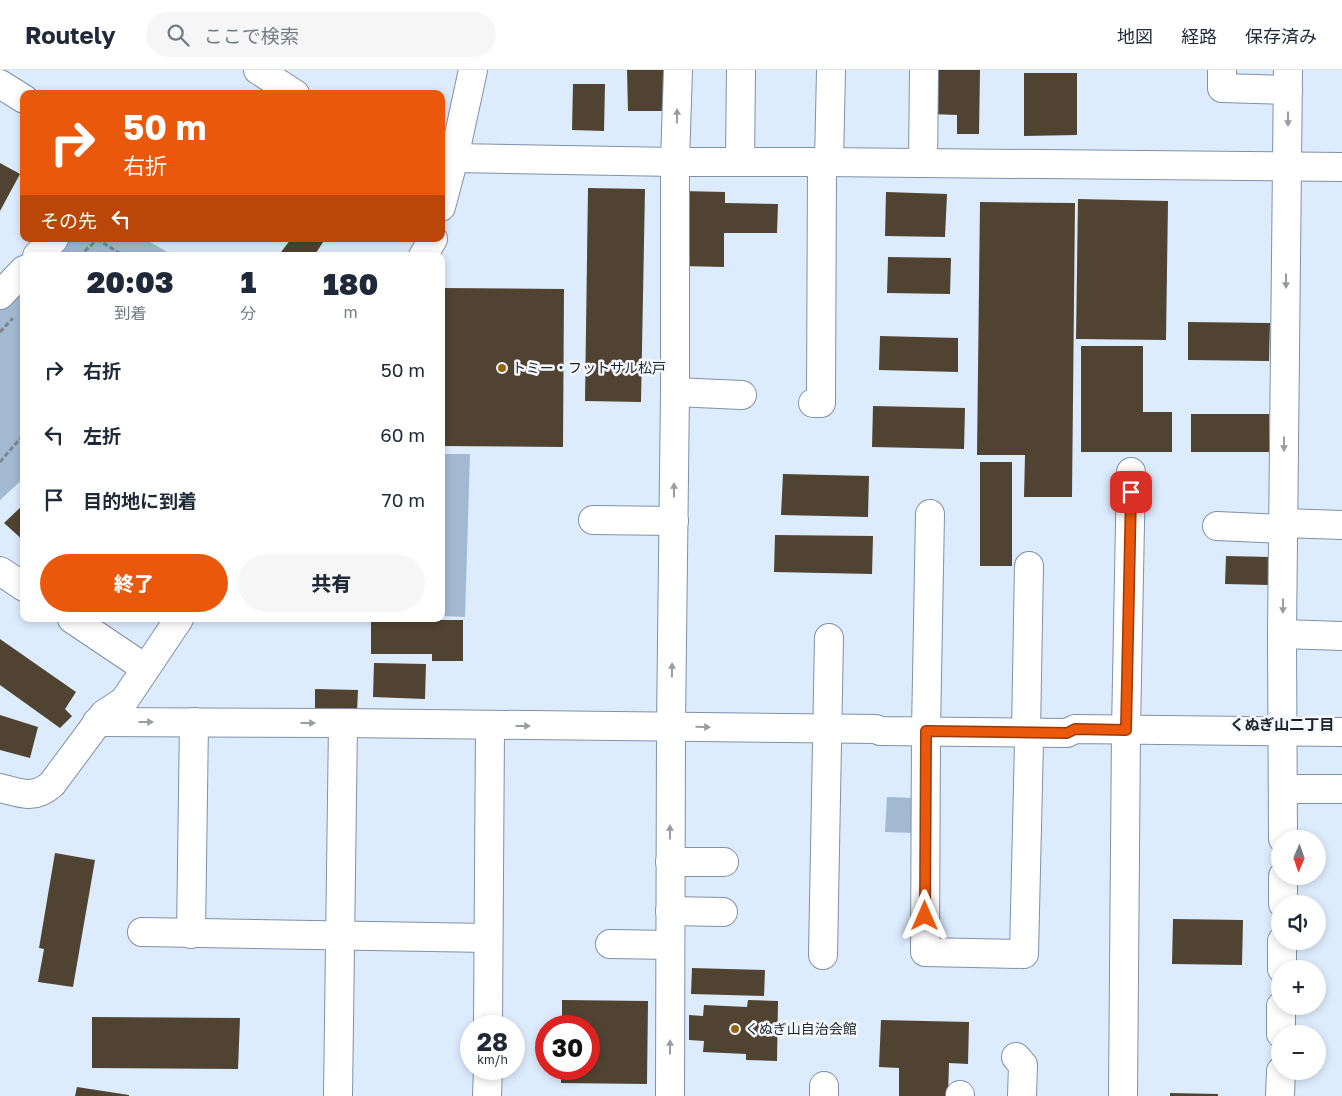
<!DOCTYPE html>
<html lang="ja">
<meta charset="utf-8">
<style>
body{margin:0;font-family:"Golos Text","Noto Sans JP",sans-serif;background:#f6f6f7;color:#1f2937;height:100vh;display:flex;flex-direction:column;font-size:19px;white-space:nowrap}
*{box-sizing:border-box;margin:0}
p{font-size:16px;color:#747a83}
.icon{flex:none;width:28px;height:28px;fill:none;stroke:currentColor;stroke-width:2;stroke-linecap:round;stroke-linejoin:round}
.map{position:relative;flex:1;overflow:hidden}
.drawer{position:absolute;left:20px;top:182px;width:425px;height:370px;display:flex;flex-direction:column;background:#fff;border-radius:10px;box-shadow:0 2px 8px #0003}
.drawer>*{flex:none}
.hud{position:absolute;left:20px;top:20px;width:425px;height:152px;border-radius:10px;box-shadow:0 2px 8px #0003;background:#ea580c;color:#fff;overflow:hidden}
.needle{width:32px;rotate:182deg}
.buttons{position:absolute;left:1271px;top:760px;display:grid;gap:10px}
.buttons a{display:grid;place-items:center;width:55px;height:55px;border-radius:50%;background:#fff;box-shadow:0 2px 8px #0003;font-size:25px}
.speed{position:absolute;left:460px;top:945px;display:flex;gap:10px;font-size:25px;font-weight:700;text-align:center}
.speed>*{display:grid;place-content:center;width:65px;height:65px;border-radius:50%;background:#fff;box-shadow:0 2px 8px #0003;line-height:1}
.speed small{font-size:12px;font-weight:400}
.speed .limit{border:8px solid #d22;background:#fff;color:#111}
.pin{position:absolute;display:grid;place-items:center;width:42px;height:42px;color:#fff;margin:-21px;border-radius:10px;box-shadow:0 2px 8px #0006}
.me{position:absolute;width:55px;margin:-28px;rotate:0deg;stroke-linejoin:round;filter:drop-shadow(0 0 4px #0008)}
.turn{display:flex;align-items:center;gap:18px;height:105px;padding:0 20px;font-size:22px}
.turn .icon{width:65px;height:65px;stroke-width:2.5}
.turn b{display:block;font-size:35px;line-height:42px}
.then{display:flex;align-items:center;height:48px;padding:0 20px;background:#0003;gap:10px;font-size:19px}
.eta{display:flex;justify-content:space-evenly;align-items:center;height:85px;text-align:center}
.eta b{font-size:30px;font-weight:800;line-height:35px}
.primary-button{display:flex;gap:10px;margin-top:auto;padding:10px 20px}
.primary-button a{flex:1;height:58px;border-radius:30px;background:#ea580c;color:#fff;font-size:20px;font-weight:800;line-height:58px;text-align:center}
.primary-button a+a{background:#f6f6f7;color:#1f2937}
ul{padding:0;list-style:none}
li{display:flex;align-items:center;gap:15px;height:65px;padding:0 20px}
li div{flex:1}
li b{display:block;font-size:19px}
li em{font-style:normal}
header{display:flex;align-items:center;gap:30px;box-sizing:border-box;height:70px;padding:0 25px;background:#fff;border-bottom:1px solid #e0e1e3}
header strong{font-size:24px}
nav{display:flex;gap:28px;margin-inline-start:auto;font-size:18px}
.search{width:350px;height:45px;background:#f6f6f7;display:flex;align-items:center;gap:12px;box-sizing:border-box;padding:0 18px;border-radius:28px;color:#747a83;font-size:19px}
.map>svg:first-child{display:block}
.green{fill:#a3b9d2}
.building{fill:#514331}
.lines{fill:none;stroke-linecap:round;stroke-linejoin:round}
.minor-casing{stroke:#8091a5;stroke-width:30}
.path{stroke:#7c8794;stroke-width:3;stroke-dasharray:5 2.5;stroke-linecap:butt}
.minor{stroke:#fff;stroke-width:28}
.oneway{fill:#999ca0}
.route-casing{stroke:#983908;stroke-width:12}
.route{stroke:#ea580c;stroke-width:9}
.poi-dot{fill:#946413;stroke:#f4f8fc;stroke-width:2}
.labels{text-anchor:middle;stroke-width:5;stroke-linejoin:round;paint-order:stroke}
.poi-label{font-size:14px;fill:#1c232b;stroke:#f4f8fc;text-anchor:start}
.neighbourhood-label{font-size:15px;font-weight:bold;fill:#1c232b;stroke:#f4f8fc}
</style>
<header>
<strong>Routely</strong>
<div class="search"><svg class="icon" aria-label="search" viewBox="0 0 24 24"><circle cx="10" cy="10" r="6"/><path d="M15 15l6 6"/></svg>ここで検索</div>
<nav><a>地図</a><a>経路</a><a>保存済み</a></nav>
</header>
<div class="map">
<svg width="1342" height="1026" viewBox="0 0 1342 1026">
<rect width="100%" height="100%" fill="#ddecfd"/>
<g class="green">
<polygon points="69,169 145,169 174,186 52,186"/>
<polygon points="24,215 24,408 0,430 0,240"/>
<polygon points="441,384 470,384 465,547 441,546"/>
<polygon points="887,727 916,728 915,763 885,762"/>
</g>
<g class="building">
<polygon points="627,0 665,0 665,41 628,41"/>
<polygon points="930,0 980,0 979,64 957,64 957,45 930,44"/>
<polygon points="1024,3 1077,3 1077,65 1024,66"/>
<polygon points="573,14 605,14 604,61 572,60"/>
<polygon points="0,93 20,104 0,141"/>
<polygon points="588,118 645,119 641,332 585,331"/>
<polygon points="683,121 725,122 725,133 778,134 777,163 724,163 724,197 682,196"/>
<polygon points="886,122 947,124 945,167 885,166"/>
<polygon points="1078,129 1168,131 1166,270 1076,269"/>
<polygon points="980,132 1075,133 1072,427 1024,427 1025,385 977,385"/>
<polygon points="291,169 325,169 316,183 320,186 278,186"/>
<polygon points="888,187 951,188 950,224 887,223"/>
<polygon points="441,218 564,219 563,377 441,376"/>
<polygon points="1188,252 1270,253 1269,291 1188,290"/>
<polygon points="880,266 958,268 958,302 879,300"/>
<polygon points="1081,276 1143,276 1143,342 1172,342 1172,382 1081,382"/>
<polygon points="873,336 965,338 964,379 872,377"/>
<rect x="1191" y="344" width="78" height="38"/>
<rect x="980" y="392" width="32" height="104"/>
<polygon points="783,404 869,406 868,447 781,445"/>
<polygon points="24,434 24,471 4,453"/>
<polygon points="775,465 873,466 872,504 774,502"/>
<polygon points="1226,486 1270,487 1269,515 1225,514"/>
<polygon points="371,550 463,550 463,591 432,591 432,584 371,584"/>
<polygon points="0,569 76,622 65,639 72,646 60,658 0,615"/>
<polygon points="374,593 426,594 425,629 373,627"/>
<polygon points="315,619 358,620 357,642 315,641"/>
<polygon points="0,645 38,657 30,688 0,680"/>
<polygon points="55,783 95,790 73,917 38,912 44,879 39,878"/>
<polygon points="1173,849 1243,850 1242,895 1172,894"/>
<polygon points="692,898 765,900 764,926 691,924"/>
<polygon points="562,930 648,931 647,1014 561,1013 561,999 589,999 589,956 562,956"/>
<polygon points="748,930 778,931 777,991 746,990 746,984 703,982 704,971 689,970 689,945 703,946 704,935 747,937"/>
<polygon points="92,947 240,948 238,999 92,998"/>
<polygon points="881,950 969,952 968,994 949,993 948,1026 899,1026 899,998 879,997"/>
<polygon points="77,1017 129,1025 129,1026 75,1026"/>
<polygon points="1170,1023 1218,1024 1218,1026 1170,1026"/>
</g>
<g class="lines">
<g class="minor-casing">
<g id="minor">
<polyline points="258,0 295,24"/>
<polyline points="1222,0 1222,18 1288,20"/>
<polyline points="0,14 24,29"/>
<polyline points="454,88 675,92 822,92 1342,97"/>
<polyline points="740,92 741,0"/>
<polyline points="829,92 831,0"/>
<polyline points="923,93 924,0"/>
<polyline points="441,137 454,88 473,0"/>
<polyline points="37,186 54,169"/>
<polyline points="423,186 433,169"/>
<polyline points="0,225 24,200"/>
<polyline points="675,322 742,325"/>
<polyline points="813,333 821,333 822,92"/>
<polyline points="930,444 926,661 925,882 1024,884 1029,672 1026,662 1029,496"/>
<polyline points="593,450 674,451"/>
<polyline points="1284,453 1342,455"/>
<polyline points="1217,456 1284,459"/>
<polyline points="0,501 24,517"/>
<polyline points="72,549 145,598"/>
<polyline points="1282,564 1342,566"/>
<polyline points="97,652 343,653 876,659 880,661 1067,663 1075,659 1342,662"/>
<path d="M 0,718 C 21,723 34,730 52,714 L 104,644 L 124,631 L 179,549"/>
<polyline points="1284,719 1342,719"/>
<polyline points="1283,769 1282,564 1288,0"/>
<polyline points="670,792 724,792"/>
<polyline points="1283,834 1283,806"/>
<polyline points="670,841 723,842"/>
<polyline points="142,862 488,868"/>
<polyline points="191,864 194,652"/>
<polyline points="610,874 670,875"/>
<polyline points="823,885 829,568"/>
<polyline points="1282,899 1282,871"/>
<polyline points="488,956 490,656"/>
<polyline points="1281,964 1281,936"/>
<polyline points="1016,987 1023,995 1022,1026"/>
<polyline points="338,1026 343,653"/>
<polyline points="487,1026 488,999"/>
<polyline points="670,1026 671,656 675,322 675,92 678,0"/>
<polyline points="824,1026 824,1016"/>
<polyline points="960,1026 960,1025"/>
<polyline points="1123,1026 1126,660 1131,402"/>
<polyline points="1280,1026 1281,1001"/>
</g>
</g>
<g class="path">
<polyline points="97,169 124,186"/>
<polyline points="79,186 97,170"/>
<polyline points="0,262 13,248"/>
<polyline points="0,392 24,364"/>
</g>
<use href="#minor" class="minor"/>
</g>
<defs><path id="oneway-solid" d="M-6-.8H1V-3.2L6.5 0L1 3.2V.8H-6Z" transform="scale(1.25)"/></defs>
<g class="oneway">
<use href="#oneway-solid" transform="translate(677 46) rotate(-89)"/>
<use href="#oneway-solid" transform="translate(1288 49) rotate(90)"/>
<use href="#oneway-solid" transform="translate(1286 211) rotate(90)"/>
<use href="#oneway-solid" transform="translate(1284 374) rotate(90)"/>
<use href="#oneway-solid" transform="translate(674 420) rotate(-90)"/>
<use href="#oneway-solid" transform="translate(1283 536) rotate(91)"/>
<use href="#oneway-solid" transform="translate(672 600) rotate(-89)"/>
<use href="#oneway-solid" transform="translate(146 652)"/>
<use href="#oneway-solid" transform="translate(308 653)"/>
<use href="#oneway-solid" transform="translate(523 656)"/>
<use href="#oneway-solid" transform="translate(703 657) rotate(1)"/>
<use href="#oneway-solid" transform="translate(670 762) rotate(-90)"/>
<use href="#oneway-solid" transform="translate(670 977) rotate(-90)"/>
</g>
<g class="lines">
<g class="route-casing">
<polyline id="route" points="925,846 926,661 1067,663 1075,659 1126,660 1131,422"/>
</g>
<use href="#route" class="route"/>
</g>
<g class="poi-dot">
<circle cx="502" cy="298" r="5"/>
<circle cx="735" cy="959" r="5"/>
</g>
<g class="labels">
<g class="poi-label">
<text x="512" y="303">トミー・フットサル松戸</text>
<text x="745" y="964">くぬぎ山自治会館</text>
</g>
<g class="neighbourhood-label">
<text x="1282" y="660">くぬぎ山二丁目</text>
</g>
</g>
</svg>
<div class="buttons">
<a><svg class="needle" viewBox="-14 -14 28 28"><path d="M0-13l5 13h-10z" fill="#e53935"/><path d="M0 13l5-13h-10z" fill="#747a83"/></svg></a>
<a><svg class="icon" aria-label="sound" viewBox="0 0 24 24"><path d="M4 9h4l5-4v14l-5-4H4zM17 9q2 3 0 6"/></svg></a>
<a>+</a>
<a>−</a>
</div>
<div class="speed"><div>28<small>km/h</small></div><div class="limit">30</div></div>
<div class="pin" style="left:1131px;top:422px;background:#d93025"><svg class="icon" aria-label="arrive" viewBox="0 0 24 24"><path d="M6 21V4h12l-3 4 3 4H6"/></svg></div>
<svg class="me" style="left:925px;top:846px" viewBox="-20 -20 40 40"><path d="M0-17L14 15 0 8-14 15z" fill="#ea580c" stroke="#fff" stroke-width="4"/></svg>
<div class="hud">
<div class="turn"><svg class="icon" aria-label="right" viewBox="0 0 24 24"><path d="M7 20v-9h11M14 6l5 5-5 5"/></svg><div><b>50 m</b>右折</div></div>
<div class="then">その先<svg class="icon" aria-label="left" viewBox="0 0 24 24"><path d="M17 20v-9H6M10 6l-5 5 5 5"/></svg></div>
</div>
<section class="drawer">
<div class="eta">
<div><b>20:03</b><p>到着</p></div>
<div><b>1</b><p>分</p></div>
<div><b>180</b><p>m</p></div>
</div>
<ul>
<li><svg class="icon" aria-label="right" viewBox="0 0 24 24"><path d="M7 20v-9h11M14 6l5 5-5 5"/></svg><div><b>右折</b></div><em>50 m</em></li>
<li><svg class="icon" aria-label="left" viewBox="0 0 24 24"><path d="M17 20v-9H6M10 6l-5 5 5 5"/></svg><div><b>左折</b></div><em>60 m</em></li>
<li><svg class="icon" aria-label="arrive" viewBox="0 0 24 24"><path d="M6 21V4h12l-3 4 3 4H6"/></svg><div><b>目的地に到着</b></div><em>70 m</em></li>
</ul>
<div class="primary-button"><a>終了</a><a>共有</a></div>
</section>
</div>
